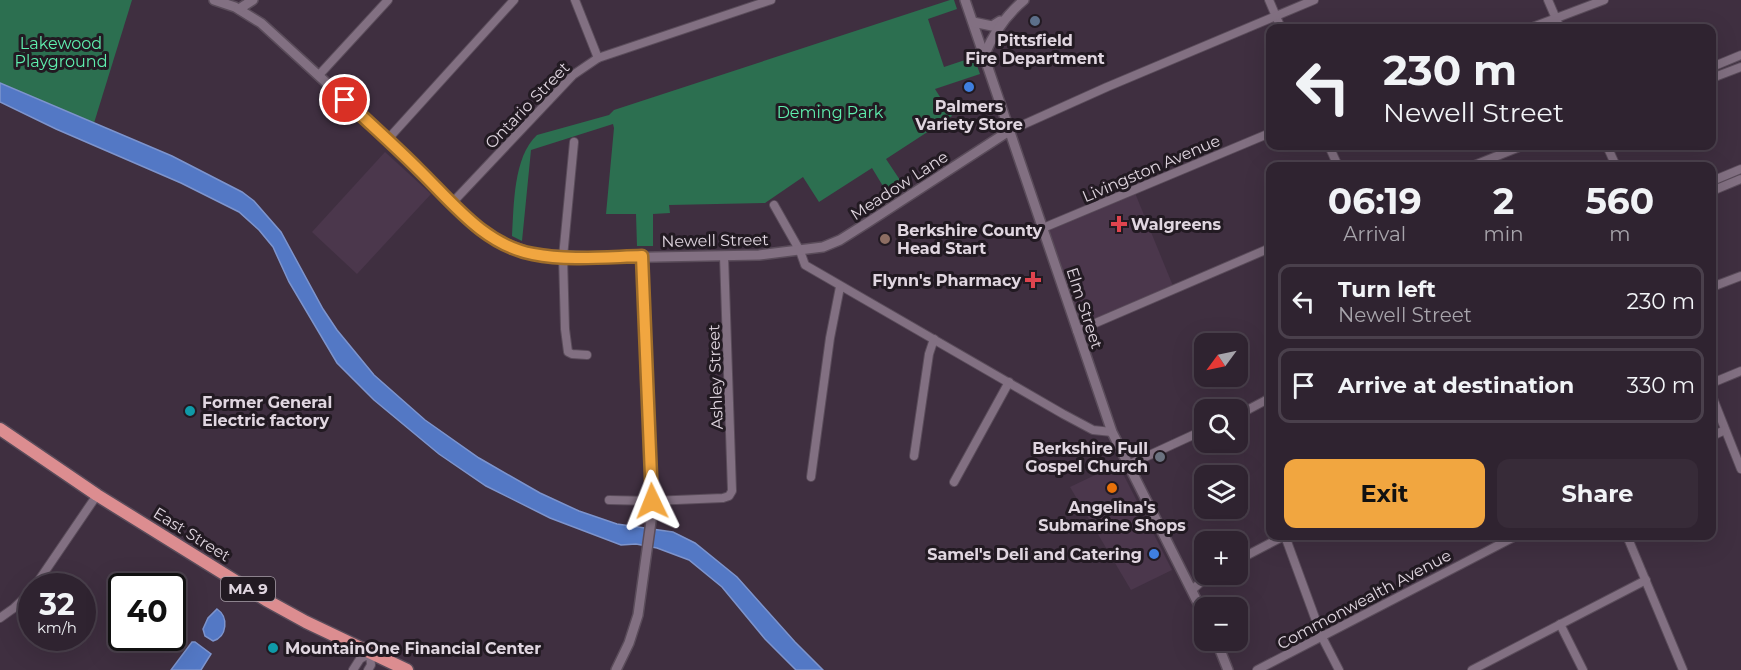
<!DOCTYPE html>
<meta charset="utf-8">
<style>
body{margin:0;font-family:Montserrat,sans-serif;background:#372b38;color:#f1f3f6;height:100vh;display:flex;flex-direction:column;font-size:22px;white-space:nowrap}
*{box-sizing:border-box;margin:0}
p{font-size:20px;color:#a7a4ab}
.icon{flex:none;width:33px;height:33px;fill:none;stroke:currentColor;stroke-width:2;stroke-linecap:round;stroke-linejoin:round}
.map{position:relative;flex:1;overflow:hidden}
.side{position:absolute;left:1266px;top:162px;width:450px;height:378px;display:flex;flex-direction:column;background:#2f2330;border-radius:12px;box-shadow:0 6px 24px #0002,0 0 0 2px #4a404c}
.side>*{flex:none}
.hud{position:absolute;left:1266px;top:24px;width:450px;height:126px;border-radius:12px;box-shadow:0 6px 24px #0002,0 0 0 2px #4a404c;background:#2f2330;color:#f1f3f6;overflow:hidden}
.needle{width:39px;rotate:237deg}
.tools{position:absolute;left:1194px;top:333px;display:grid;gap:12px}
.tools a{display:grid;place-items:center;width:54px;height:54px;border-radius:12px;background:#2f2330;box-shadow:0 6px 24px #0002,0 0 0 2px #4a404c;font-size:30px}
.speed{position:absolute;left:18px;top:573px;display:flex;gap:12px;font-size:30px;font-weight:700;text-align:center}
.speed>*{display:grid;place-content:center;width:78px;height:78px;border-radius:50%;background:#2f2330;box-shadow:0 6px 24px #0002,0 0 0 2px #4a404c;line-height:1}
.speed small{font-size:15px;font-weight:400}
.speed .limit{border:3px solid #111;border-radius:9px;background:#fff;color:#111}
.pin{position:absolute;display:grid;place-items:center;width:51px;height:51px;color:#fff;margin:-26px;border:3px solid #fff;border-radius:50%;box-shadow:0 2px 6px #0007}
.me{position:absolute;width:66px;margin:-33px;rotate:358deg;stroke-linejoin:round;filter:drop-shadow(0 0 4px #0008)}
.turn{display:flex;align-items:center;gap:21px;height:126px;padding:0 18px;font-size:27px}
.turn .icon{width:78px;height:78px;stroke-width:2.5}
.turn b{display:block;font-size:42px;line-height:51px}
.eta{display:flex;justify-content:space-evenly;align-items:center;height:102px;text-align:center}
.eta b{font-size:36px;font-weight:700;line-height:42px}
.primary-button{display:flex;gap:12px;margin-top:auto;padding:12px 18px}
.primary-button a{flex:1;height:69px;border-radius:12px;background:#f1a640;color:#111;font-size:24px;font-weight:700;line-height:69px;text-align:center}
.primary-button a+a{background:#372b38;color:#f1f3f6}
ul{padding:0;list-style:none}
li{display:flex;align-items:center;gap:18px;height:75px;margin:0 12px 9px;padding:0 6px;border:3px solid #4a404c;border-radius:12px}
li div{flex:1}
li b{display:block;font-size:22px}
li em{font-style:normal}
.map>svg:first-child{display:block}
.built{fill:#4b374c}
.green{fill:#2c6f50}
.water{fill:#5378c5;stroke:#7d94cd;stroke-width:1.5}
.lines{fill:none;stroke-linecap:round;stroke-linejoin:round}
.minor-casing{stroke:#5a4c5a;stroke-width:10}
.tertiary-casing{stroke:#5a4c5a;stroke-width:12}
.trunk-casing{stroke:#5a4c5a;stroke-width:15}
.minor{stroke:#827082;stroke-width:8}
.tertiary{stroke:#827082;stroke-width:9}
.trunk{stroke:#dc8d90;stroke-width:12}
.route-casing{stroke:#9d6c2a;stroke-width:15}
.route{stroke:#f1a640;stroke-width:10}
.service-dot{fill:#5c6f8a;stroke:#221a22;stroke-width:2}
.shop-dot{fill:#3f7fe0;stroke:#221a22;stroke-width:2}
.health-dot{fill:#e0444e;stroke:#221a22;stroke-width:2}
.education-dot{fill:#8d6e63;stroke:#221a22;stroke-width:2}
.culture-dot{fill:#0f9aa8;stroke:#221a22;stroke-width:2}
.worship-dot{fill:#6b7280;stroke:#221a22;stroke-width:2}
.food-dot{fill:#e8710a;stroke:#221a22;stroke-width:2}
.labels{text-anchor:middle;stroke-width:6;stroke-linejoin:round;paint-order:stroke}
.shield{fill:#221a22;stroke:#a79ea7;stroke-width:1.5}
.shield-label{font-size:15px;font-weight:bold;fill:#e0d6e0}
.poi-label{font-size:16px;font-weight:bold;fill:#e0d6e0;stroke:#221a22;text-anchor:start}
.park-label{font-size:16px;fill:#5fefae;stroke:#221a22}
.street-label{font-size:16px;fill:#e0d6e0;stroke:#221a22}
</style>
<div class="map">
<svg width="1741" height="670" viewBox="0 0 1741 670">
<rect width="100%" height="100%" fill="#3f2f40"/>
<g class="built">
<polygon points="385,152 431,194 357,274 312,232"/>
<polygon points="1135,193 1173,286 1080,325 1048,230"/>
<polygon points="1118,464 1172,570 1131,590 1070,487"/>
</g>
<g class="green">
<polygon points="0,0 132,0 94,123 0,83"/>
<path d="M 950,0 L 954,0 L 957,9 L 928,19 L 944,67 L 974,57 L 980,74 L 935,89 L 952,116 L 886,159 L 904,186 L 889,196 L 872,168 L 819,202 L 803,177 L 765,203 L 669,205 L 670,213 L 653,214 L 653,246 L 637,246 L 636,214 L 606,214 L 614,128 L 613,124 L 531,150 L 522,241 L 512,236 C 514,206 513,157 537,135 L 609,115 L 614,110 Z"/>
</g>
<g class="water">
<polygon points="0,83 172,156 242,192 254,201 281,232 323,309 337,330 374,375 425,420 479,458 540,493 579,511 617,524 673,532 695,543 737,577 795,642 823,670 796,670 765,639 722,587 689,560 657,548 636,544 621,545 550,518 486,486 439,454 374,400 337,363 289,282 273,247 259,230 239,212 181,183 56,129 0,102"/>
<path d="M 217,609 C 229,617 227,637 213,641 L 205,636 L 203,629 L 208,618 Z"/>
<polygon points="192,642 195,642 211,654 201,670 171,670"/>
</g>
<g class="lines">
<g class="minor-casing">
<g id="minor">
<polyline points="575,0 598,58"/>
<polyline points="1269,0 1281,28"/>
<polyline points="1548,0 1560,28"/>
<polyline points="1530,28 1604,0"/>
<polyline points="1712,67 1741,55"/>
<polyline points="319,75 388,0"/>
<polyline points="1712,78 1741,67"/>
<polyline points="1009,131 1107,87 1314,0"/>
<polyline points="388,139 514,0"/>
<polyline points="574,142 563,257 565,329 568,352 572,354 587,355"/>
<polyline points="1329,146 1338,166"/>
<polyline points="1607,146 1616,166"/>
<polyline points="1472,166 1522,146"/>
<polyline points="1712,181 1741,169"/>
<polyline points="1712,191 1741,179"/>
<polyline points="452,203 573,75 598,58 771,0"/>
<polyline points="774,205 800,251 805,265 1063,414 1093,430 1112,432"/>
<polyline points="1043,228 1270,133"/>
<polyline points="1712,287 1741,276"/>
<polyline points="1077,331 1270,248"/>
<polyline points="1712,383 1741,371"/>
<polyline points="1712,396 1741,469"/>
<polyline points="1238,415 1270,398"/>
<polyline points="1712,436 1725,430"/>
<polyline points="914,456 929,354 934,339"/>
<polyline points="1128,465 1204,430"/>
<polyline points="811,477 830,338 840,287"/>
<polyline points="954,482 1009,382"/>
<polyline points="609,500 652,501 723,498 729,496 732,491 724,256"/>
<polyline points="1285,536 1322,637 1339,670"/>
<polyline points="1627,536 1683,670"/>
<polyline points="1238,560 1284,536"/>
<polyline points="35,586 97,495"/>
<polyline points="1192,590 1210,574"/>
<polyline points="0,618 14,608 32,591"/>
<polyline points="1560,624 1583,670"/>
<polyline points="353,670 360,659 370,653 371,665 368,670"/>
<polyline points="1257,670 1516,536"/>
<polyline points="1472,670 1646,580"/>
</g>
</g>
<g class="tertiary-casing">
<g id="tertiary">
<polyline points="214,0 235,7 261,23 388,139 475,225 498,241 533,254 605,258 759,255 823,247 840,240 867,223 1009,131"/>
<polyline points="965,0 1112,432 1204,615"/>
<polyline points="239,9 253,0"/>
<polyline points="973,22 992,26 1000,21"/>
<path d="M 984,56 C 993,34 1005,16 1024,0"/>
<polyline points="1216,640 1228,670"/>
<polyline points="616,670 629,643 638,615 652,514 643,256"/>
</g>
</g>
<g class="trunk-casing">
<polyline id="trunk" points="0,429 97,495 266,600 306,622 407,670"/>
</g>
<use href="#minor" class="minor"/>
<use href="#tertiary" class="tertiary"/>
<use href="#trunk" class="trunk"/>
</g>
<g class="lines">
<g class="route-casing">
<path id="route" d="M 345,100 C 369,123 394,145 418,169 C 452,202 484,245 533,254 C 568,261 607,257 642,256 L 652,501"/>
</g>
<use href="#route" class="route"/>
</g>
<circle class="service-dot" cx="1035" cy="21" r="6"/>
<g class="shop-dot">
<circle cx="969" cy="87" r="6"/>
<circle cx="1154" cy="554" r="6"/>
</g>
<g class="health-dot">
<path d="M1116 215h6v6h6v6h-6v6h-6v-6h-6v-6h6z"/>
<path d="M1030 271h6v6h6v6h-6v6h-6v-6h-6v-6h6z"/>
</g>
<circle class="education-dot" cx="885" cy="239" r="6"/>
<g class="culture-dot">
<circle cx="190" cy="411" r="6"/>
<circle cx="273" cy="648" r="6"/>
</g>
<circle class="worship-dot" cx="1160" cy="457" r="6"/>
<circle class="food-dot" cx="1112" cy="488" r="6"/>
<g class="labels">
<rect class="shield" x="221" y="577" width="54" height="24" rx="4.5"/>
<g class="shield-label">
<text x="248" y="594">MA 9</text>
</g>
<g class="poi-label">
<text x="1035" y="46" text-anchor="middle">Pittsfield<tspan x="1035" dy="18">Fire Department</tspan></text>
<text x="969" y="112" text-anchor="middle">Palmers<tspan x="969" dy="18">Variety Store</tspan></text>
<text x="1131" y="230">Walgreens</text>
<text x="897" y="236">Berkshire County<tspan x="897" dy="18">Head Start</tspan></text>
<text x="1021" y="286" text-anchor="end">Flynn's Pharmacy</text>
<text x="202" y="408">Former General<tspan x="202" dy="18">Electric factory</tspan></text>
<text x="1148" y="454" text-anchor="end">Berkshire Full<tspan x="1148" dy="18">Gospel Church</tspan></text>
<text x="1112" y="513" text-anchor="middle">Angelina's<tspan x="1112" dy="18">Submarine Shops</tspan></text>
<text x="1142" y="560" text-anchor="end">Samel's Deli and Catering</text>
<text x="285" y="654">MountainOne Financial Center</text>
</g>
<g class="park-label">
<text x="61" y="49">Lakewood<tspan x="61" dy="18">Playground</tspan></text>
<text x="830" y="118">Deming Park</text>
</g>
<g class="street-label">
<text transform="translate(527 105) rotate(-46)" y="6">Ontario Street</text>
<text transform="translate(1151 168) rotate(-23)" y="6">Livingston Avenue</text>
<text transform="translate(899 185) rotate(-33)" y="6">Meadow Lane</text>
<text transform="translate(715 240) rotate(-1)" y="6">Newell Street</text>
<text transform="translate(1085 308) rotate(72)" y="6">Elm Street</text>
<text transform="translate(715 377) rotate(-92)" y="6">Ashley Street</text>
<text transform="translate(192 534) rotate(32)" y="6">East Street</text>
<text transform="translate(1364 599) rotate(-28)" y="6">Commonwealth Avenue</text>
</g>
</g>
</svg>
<div class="tools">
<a><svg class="needle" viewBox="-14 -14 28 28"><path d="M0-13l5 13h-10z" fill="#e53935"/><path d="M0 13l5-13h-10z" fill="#a7a4ab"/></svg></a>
<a><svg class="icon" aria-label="search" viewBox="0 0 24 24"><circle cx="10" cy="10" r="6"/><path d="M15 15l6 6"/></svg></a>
<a><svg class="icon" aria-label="layers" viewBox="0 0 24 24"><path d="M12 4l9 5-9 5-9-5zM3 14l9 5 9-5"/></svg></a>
<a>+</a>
<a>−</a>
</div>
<div class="speed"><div>32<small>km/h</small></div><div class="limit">40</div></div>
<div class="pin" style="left:345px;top:100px;background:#d93025"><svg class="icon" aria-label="arrive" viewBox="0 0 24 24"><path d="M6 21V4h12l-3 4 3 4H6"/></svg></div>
<svg class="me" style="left:652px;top:501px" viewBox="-20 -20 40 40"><path d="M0-17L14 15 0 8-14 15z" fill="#f1a640" stroke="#fff" stroke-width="4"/></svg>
<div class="hud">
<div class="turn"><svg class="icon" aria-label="left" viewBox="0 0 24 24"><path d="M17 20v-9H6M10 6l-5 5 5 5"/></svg><div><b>230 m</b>Newell Street</div></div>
</div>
<section class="side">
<div class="eta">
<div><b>06:19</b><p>Arrival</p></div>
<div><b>2</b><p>min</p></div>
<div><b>560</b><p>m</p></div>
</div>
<ul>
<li><svg class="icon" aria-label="left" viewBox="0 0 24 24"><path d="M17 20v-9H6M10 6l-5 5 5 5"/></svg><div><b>Turn left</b><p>Newell Street</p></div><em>230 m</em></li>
<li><svg class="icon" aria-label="arrive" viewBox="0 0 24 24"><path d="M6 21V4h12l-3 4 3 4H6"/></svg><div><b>Arrive at destination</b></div><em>330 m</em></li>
</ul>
<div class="primary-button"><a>Exit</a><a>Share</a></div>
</section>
</div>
